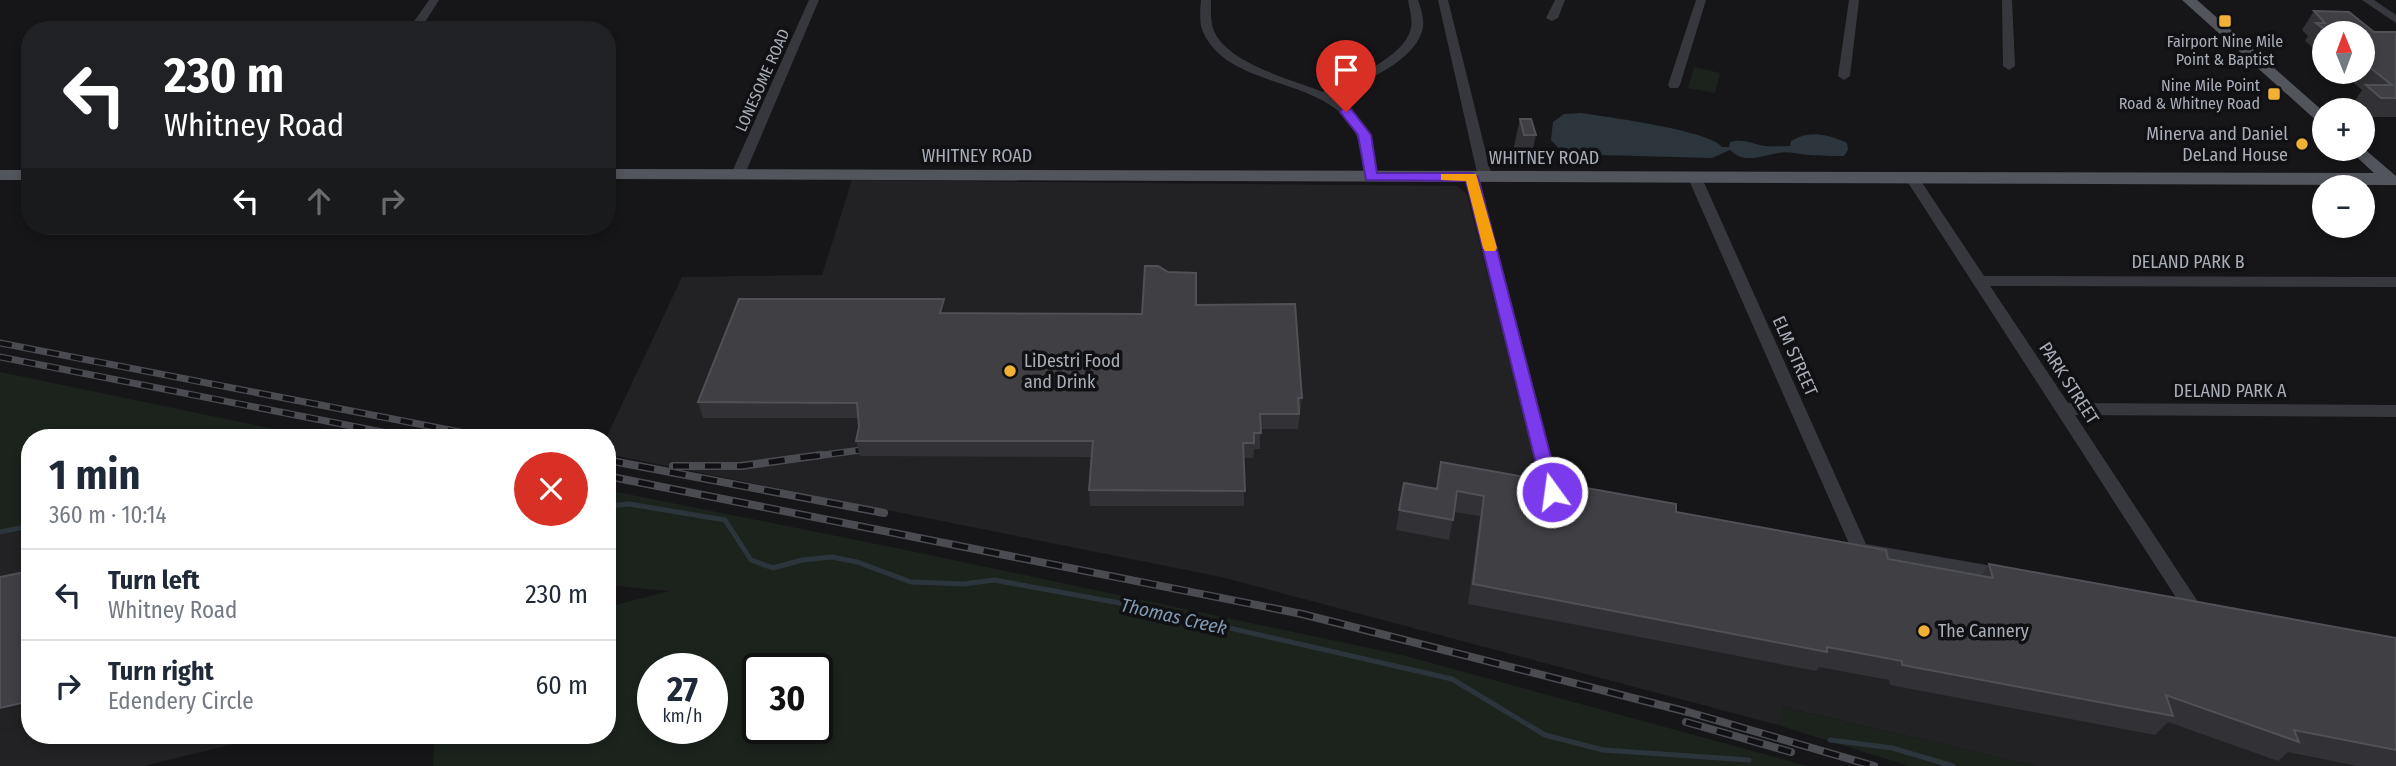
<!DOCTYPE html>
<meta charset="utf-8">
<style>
body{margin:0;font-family:"Fira Sans Condensed",sans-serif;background:#f6f6f7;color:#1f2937;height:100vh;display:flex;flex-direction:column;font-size:26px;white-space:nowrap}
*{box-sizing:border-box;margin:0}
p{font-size:23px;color:#747a83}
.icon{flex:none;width:38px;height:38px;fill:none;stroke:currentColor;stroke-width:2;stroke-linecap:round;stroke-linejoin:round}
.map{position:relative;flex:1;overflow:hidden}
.side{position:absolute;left:21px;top:429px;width:595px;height:315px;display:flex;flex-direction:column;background:#fff;border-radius:28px;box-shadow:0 4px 10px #0003}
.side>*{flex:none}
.banner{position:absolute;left:21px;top:21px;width:595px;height:214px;border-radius:28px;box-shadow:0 4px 10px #0003;background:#202124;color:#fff;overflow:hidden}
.needle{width:46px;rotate:359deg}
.controls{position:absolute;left:2312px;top:21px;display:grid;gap:14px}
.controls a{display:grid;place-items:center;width:63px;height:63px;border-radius:50%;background:#fff;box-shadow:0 4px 10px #0003;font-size:35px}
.speed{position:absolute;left:637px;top:653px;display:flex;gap:14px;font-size:35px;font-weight:700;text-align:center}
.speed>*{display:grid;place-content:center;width:91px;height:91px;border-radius:50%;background:#fff;box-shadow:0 4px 10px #0003;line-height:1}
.speed small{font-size:18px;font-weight:400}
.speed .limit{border:4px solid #111;border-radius:10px;background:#fff;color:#111}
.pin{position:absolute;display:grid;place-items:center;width:60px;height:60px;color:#fff;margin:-72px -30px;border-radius:50% 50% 50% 0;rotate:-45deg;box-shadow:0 0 7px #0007}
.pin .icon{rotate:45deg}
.me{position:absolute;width:77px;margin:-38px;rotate:346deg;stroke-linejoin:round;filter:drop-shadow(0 0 5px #0008)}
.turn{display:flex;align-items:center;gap:24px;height:147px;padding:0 28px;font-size:32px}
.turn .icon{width:91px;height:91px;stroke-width:2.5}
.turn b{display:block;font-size:49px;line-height:60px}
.lanes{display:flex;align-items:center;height:66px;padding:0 28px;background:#0003;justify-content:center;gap:35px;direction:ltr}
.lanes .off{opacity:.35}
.round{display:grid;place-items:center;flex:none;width:74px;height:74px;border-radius:37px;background:#f6f6f7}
.summary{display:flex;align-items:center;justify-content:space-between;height:119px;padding:0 28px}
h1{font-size:42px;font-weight:700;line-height:52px}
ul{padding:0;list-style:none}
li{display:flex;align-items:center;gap:21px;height:91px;padding:0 28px;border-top:2px solid #e0e1e3}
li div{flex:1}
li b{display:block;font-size:26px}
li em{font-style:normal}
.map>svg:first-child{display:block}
.built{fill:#222225}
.green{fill:#1c231d;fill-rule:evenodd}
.water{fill:#2c353c}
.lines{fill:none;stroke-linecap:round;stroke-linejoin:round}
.stream{stroke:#2c353c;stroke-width:5}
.minor{fill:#37383d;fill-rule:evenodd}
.major{fill:#53555c;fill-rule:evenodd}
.rail-far1-casing{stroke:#4a4c52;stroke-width:7}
.rail-casing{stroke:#4a4c52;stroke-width:8}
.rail-far1{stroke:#111113;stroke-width:4.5;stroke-dasharray:12;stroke-linecap:butt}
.rail{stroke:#111113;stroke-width:5;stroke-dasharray:16;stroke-linecap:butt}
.wall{fill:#323236}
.shaded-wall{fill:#212124}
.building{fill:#3f3f44;stroke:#4f5156;stroke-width:2}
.route{fill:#7c3aed;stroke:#51269a;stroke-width:2}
.slow{fill:#f59e0b}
.poi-dot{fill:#f2b134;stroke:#111113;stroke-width:2.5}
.labels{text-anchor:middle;stroke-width:7;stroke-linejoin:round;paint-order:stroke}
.far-poi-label{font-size:16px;fill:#a8adb8;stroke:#111113}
.far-street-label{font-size:16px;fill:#a8adb8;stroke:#111113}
.poi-label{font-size:18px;fill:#a8adb8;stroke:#111113;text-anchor:start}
.street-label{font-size:18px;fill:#a8adb8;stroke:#111113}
.water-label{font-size:19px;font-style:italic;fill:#7f9bb3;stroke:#111113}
</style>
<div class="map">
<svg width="2396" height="766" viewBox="0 0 2396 766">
<rect width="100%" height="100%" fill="#161618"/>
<g class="built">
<polygon points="852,180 1457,186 1467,194 1534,457 1531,493 2396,766 2036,766 1783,707 1778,725 1221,577 607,454 606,438 682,277 822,275"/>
<polygon points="30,530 30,735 270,735 144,766 0,766 0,534"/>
</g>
<g class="green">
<polygon points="1694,67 1720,73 1715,93 1688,88"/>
<polygon points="0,372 313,437 30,438 30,530 0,534"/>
<path d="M 607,490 L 901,549 L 1402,655 L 1807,766 L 433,766 L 435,735 L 607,735 L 607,607 L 670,591 L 607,585 L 610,550 L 607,549 ZM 712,668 L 712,728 L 653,728 L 653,668 ZM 817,668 L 817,728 L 758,728 L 758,668 Z"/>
<polygon points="1782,707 2036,766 1909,766 1778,725"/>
</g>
<path class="water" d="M 1581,113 C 1606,117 1709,130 1722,147 L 1729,147 L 1730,142 C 1744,138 1752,144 1765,146 C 1773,147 1782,146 1790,146 L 1791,141 C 1809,130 1828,134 1847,143 L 1848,150 L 1844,156 C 1827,156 1811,156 1794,153 C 1772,148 1749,169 1730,150 L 1712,158 L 1564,154 L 1551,140 L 1553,122 L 1564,114 Z"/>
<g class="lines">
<g class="stream">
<polyline points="607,506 629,504 725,520 751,560 773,568 802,560 832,557 857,562 911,582 964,584 994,580 1125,604 1452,679 1545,735 1603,750 1749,760"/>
<polyline points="0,532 30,526"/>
<polyline points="1830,740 1892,748 1953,766"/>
</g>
<g class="minor">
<polygon points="429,0 439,0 420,30 408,30"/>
<polygon points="809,0 819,0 745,174 738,178 733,177 731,174"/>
<path d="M 1201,0 L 1211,0 C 1211,10 1210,23 1215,33 C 1230,64 1293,80 1323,92 C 1349,79 1405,58 1411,28 C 1413,19 1409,8 1408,0 L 1418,0 C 1421,8 1424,19 1423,27 C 1417,62 1360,83 1333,96 C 1363,117 1373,141 1378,177 L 1376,180 L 1366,180 L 1364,177 C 1363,161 1361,144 1354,130 C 1325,76 1229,90 1203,32 C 1199,23 1200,10 1201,0 Z"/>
<polygon points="1438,0 1448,0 1492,177 1485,181 1479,177 1559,486 1566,488 1569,493 1566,498 1560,499 1546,497 1543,492 1465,177 1472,173 1478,177"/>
<polygon points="1555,0 1565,0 1558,18 1552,21 1546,18"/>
<polygon points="1696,0 1706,0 1680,85 1678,88 1670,88 1668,85"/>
<polygon points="1849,0 1859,0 1850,76 1844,80 1838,76"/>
<polygon points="2002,0 2012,0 2015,66 2009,70 2003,66"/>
<polygon points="2362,0 2374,0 2396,15 2396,23"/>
<polygon points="1695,174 1702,178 1866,544 2004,568 2010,570 2013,575 2010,580 2004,582 1854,555 1688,178"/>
<polygon points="1912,174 1917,175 1984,276 2396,277 2396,287 1990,286 2068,403 2396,405 2396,417 2075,415 2202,608 2200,613 2193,616 2186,613 1905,178"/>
</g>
<g class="major">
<polygon points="2182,0 2197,0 2324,112 2324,125 2319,123"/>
<polygon points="2362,147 2396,176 2396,185 607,179 607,169 2374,173 2348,149"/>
<rect x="0" y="170" width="30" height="10"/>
</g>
<g class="rail-far1-casing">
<g id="rail-far1">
<polyline points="0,343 491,438"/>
<polyline points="0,357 413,438"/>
<polyline points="808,457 861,450"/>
</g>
</g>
<g class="rail-casing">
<g id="rail">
<polyline points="607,460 884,513"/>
<polyline points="673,466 741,466 821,455"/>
<polyline points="607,476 1302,614 1688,712 1874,766"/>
<polyline points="1686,722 1791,752"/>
</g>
</g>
<use href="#rail-far1" class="rail-far1"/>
<use href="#rail" class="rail"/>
</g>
<g class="wall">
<polygon points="2314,11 2374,32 2396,32 2396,117 2368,117 2362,113 2362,110 2360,110 2353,104 2362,90 2341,72 2362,72 2362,33 2324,33 2324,58 2305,41 2308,36 2302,30"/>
<polygon points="1520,119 1536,135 1530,162 1519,162 1514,146"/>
<polygon points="944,299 946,313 1142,314 1196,305 1302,398 1298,429 1260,429 1260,449 1254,449 1253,458 1244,458 1244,506 1090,506 1089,490 1092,457 860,456 856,441 859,427 859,418 703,418 698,402"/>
<polygon points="1441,462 1676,512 1888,559 1981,576 1989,564 2396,638 2396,766 2357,766 2288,752 2278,761 2168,722 2155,735 1890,685 1889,680 1819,667 1816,671 1468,604 1480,516 1454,512 1449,540 1396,530 1404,483 1437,489"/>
</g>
<g class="shaded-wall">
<polygon points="944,299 946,314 940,313"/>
<polygon points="30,701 30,726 0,733 0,708"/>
</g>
<g class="building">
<polygon points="2314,11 2349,12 2374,32 2396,32 2396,98 2381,98 2366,85 2392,85 2362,61 2362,33 2329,33 2316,23 2325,23"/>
<polygon points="1520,119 1531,119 1536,135 1524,135"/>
<polygon points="1145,266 1158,266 1168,272 1196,273 1196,305 1295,304 1302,398 1298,398 1299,414 1260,414 1261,433 1254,433 1254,443 1243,443 1245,491 1089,490 1093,441 856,441 859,427 857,403 698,402 739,299 944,299 940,313 1142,314"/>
<polygon points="1441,462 1676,504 1676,512 1886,550 1888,559 1993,578 1989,564 2396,638 2396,750 2294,730 2299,742 2166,695 2173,716 1902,665 1902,661 1827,647 1827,652 1473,584 1484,496 1457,491 1453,520 1399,510 1404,483 1437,489"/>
<polygon points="30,571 30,701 0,708 0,577"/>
</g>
<polygon class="route" points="1342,109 1351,109 1371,135 1377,173 1472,173 1478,177 1560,492 1558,496 1552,498 1543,492 1466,181 1366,180 1358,135 1340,112"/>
<polygon class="slow" points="1441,174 1476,174 1497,248 1495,251 1485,251 1483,248 1466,181 1441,180"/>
<g class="poi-dot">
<rect x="2218" y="14" width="14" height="14" rx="3.5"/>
<rect x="2267" y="87" width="14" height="14" rx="3.5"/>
<circle cx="2302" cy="144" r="7"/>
<circle cx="1010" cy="371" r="7"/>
<circle cx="1924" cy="631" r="7"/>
</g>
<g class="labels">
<g class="far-poi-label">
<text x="2225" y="47">Fairport Nine Mile<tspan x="2225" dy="18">Point &amp; Baptist</tspan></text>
<text x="2260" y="91" text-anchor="end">Nine Mile Point<tspan x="2260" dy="18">Road &amp; Whitney Road</tspan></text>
</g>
<g class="far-street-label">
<text transform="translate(762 80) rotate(-66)" y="6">LONESOME ROAD</text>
</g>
<g class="poi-label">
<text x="2288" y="140" text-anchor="end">Minerva and Daniel<tspan x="2288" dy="21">DeLand House</tspan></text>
<text x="1024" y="367">LiDestri Food<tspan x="1024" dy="21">and Drink</tspan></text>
<text x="1938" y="637">The Cannery</text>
</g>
<g class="street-label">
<text x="977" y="162">WHITNEY ROAD</text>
<text x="1544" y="164">WHITNEY ROAD</text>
<text x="2188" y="268">DELAND PARK B</text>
<text transform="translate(1795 356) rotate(66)" y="6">ELM STREET</text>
<text transform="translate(2069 383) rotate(57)" y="6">PARK STREET</text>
<text x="2230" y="397">DELAND PARK A</text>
</g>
<g class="water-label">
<text transform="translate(1174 616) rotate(13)" y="7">Thomas Creek</text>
</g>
</g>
</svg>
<div class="controls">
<a><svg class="needle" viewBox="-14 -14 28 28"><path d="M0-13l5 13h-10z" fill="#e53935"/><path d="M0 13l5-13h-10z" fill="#747a83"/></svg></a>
<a>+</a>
<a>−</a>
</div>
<div class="speed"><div>27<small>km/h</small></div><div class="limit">30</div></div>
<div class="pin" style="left:1346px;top:112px;background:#d93025"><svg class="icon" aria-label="arrive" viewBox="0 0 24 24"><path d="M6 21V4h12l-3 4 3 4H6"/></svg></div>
<svg class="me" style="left:1552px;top:492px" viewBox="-20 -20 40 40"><circle r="17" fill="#7c3aed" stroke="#fff" stroke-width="3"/><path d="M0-11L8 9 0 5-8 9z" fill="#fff"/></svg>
<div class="banner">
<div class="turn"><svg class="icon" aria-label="left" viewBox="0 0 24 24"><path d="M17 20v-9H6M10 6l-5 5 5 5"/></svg><div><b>230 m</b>Whitney Road</div></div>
<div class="lanes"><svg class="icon" aria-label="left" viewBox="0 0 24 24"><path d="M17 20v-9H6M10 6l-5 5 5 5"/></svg><svg class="icon off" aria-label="ahead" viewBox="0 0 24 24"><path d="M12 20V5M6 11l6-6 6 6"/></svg><svg class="icon off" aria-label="right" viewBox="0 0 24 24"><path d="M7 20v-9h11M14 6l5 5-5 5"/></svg></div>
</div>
<section class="side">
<div class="summary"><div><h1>1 min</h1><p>360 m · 10:14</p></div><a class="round" style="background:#d93025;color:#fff"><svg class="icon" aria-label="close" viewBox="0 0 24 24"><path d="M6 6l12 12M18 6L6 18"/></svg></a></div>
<ul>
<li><svg class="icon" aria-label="left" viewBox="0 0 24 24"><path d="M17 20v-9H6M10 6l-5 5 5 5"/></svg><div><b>Turn left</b><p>Whitney Road</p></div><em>230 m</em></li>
<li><svg class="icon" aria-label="right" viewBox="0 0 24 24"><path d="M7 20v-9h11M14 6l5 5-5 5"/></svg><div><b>Turn right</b><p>Edendery Circle</p></div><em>60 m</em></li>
</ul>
</section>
</div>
